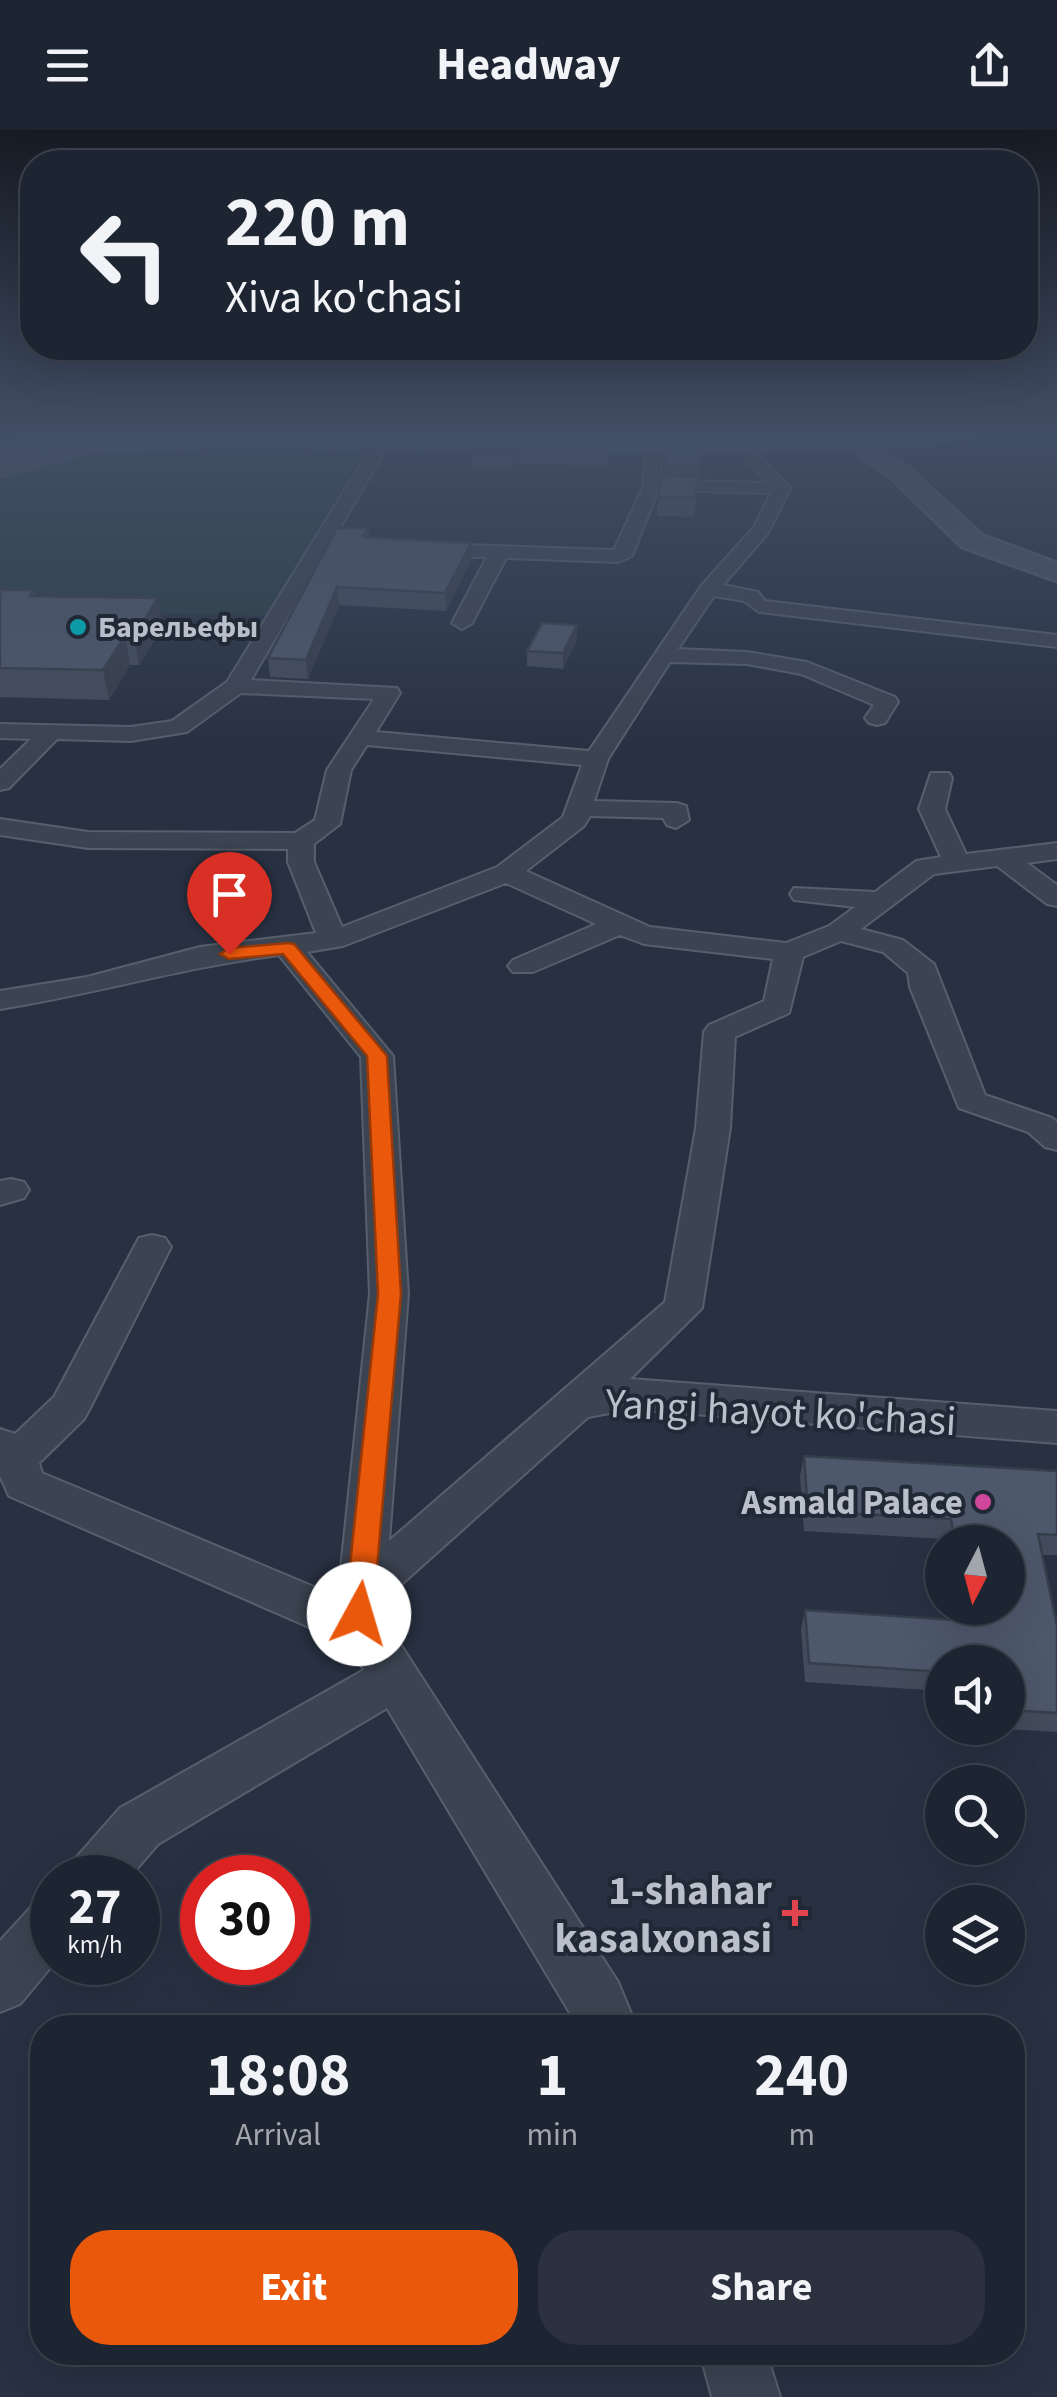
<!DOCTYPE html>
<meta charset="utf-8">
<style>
body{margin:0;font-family:"Source Sans 3",sans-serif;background:#2b313e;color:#f1f3f6;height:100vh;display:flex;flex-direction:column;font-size:38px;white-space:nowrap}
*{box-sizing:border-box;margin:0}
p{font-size:32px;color:#a1a5ac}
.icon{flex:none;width:55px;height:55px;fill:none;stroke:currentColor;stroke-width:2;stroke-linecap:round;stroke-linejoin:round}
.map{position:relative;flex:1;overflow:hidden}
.drawer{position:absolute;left:30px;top:1885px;width:995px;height:350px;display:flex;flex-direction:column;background:#1e2532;border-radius:40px;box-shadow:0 10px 40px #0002,0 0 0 2px #3c424d}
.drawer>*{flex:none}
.guide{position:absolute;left:20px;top:20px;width:1018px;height:210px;border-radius:40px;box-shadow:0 10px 40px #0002,0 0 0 2px #3c424d;background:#1e2532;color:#f1f3f6;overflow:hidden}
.needle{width:65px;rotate:186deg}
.tools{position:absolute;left:925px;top:1395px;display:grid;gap:20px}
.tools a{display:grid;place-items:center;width:100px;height:100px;border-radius:50%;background:#1e2532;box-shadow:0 10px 40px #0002,0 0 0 2px #3c424d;font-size:50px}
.speed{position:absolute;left:30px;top:1725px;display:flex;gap:20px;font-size:50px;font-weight:700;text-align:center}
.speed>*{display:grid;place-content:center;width:130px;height:130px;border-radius:50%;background:#1e2532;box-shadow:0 10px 40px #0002,0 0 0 2px #3c424d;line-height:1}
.speed small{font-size:25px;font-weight:400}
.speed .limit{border:15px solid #d22;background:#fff;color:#111}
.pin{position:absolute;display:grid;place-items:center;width:85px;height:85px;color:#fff;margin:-102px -42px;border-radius:50% 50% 50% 0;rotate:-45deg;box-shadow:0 0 10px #0007}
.pin .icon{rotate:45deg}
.me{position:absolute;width:110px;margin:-55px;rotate:6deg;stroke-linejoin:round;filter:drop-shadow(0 0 8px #0008)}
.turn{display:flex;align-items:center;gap:35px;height:210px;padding:0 40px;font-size:45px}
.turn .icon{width:130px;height:130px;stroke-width:2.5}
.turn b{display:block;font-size:70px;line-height:85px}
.eta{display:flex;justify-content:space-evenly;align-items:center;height:170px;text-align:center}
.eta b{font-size:60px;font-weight:700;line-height:70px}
.action{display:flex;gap:20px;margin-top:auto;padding:20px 40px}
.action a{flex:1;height:115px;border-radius:40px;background:#ea580c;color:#fff;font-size:40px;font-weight:700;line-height:115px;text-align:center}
.action a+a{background:#2b313e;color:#f1f3f6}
header{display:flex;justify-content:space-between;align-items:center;height:130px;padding:0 40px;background:#1e2532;font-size:45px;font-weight:700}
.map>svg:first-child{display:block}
.green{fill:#2a3e43}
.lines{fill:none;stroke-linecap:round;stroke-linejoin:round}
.street-casing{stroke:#575f6c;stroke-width:4}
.secondary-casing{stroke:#575f6c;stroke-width:5}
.primary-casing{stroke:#464d5b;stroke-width:5}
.street{fill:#3c4452;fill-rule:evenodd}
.secondary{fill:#4a5364;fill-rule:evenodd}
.primary{fill:#5a6371;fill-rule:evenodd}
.wall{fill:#434c5c}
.shaded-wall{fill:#373e4b}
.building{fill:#4e586b;stroke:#373e4b;stroke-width:2.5}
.route{fill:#ea580c;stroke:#983908;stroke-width:2.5}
.culture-dot{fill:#0f9aa8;stroke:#212937;stroke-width:4}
.hotel-dot{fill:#d1479c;stroke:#212937;stroke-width:4}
.health-dot{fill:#e0444e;stroke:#212937;stroke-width:4}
.labels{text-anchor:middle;stroke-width:8;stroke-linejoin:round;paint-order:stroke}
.far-poi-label{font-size:30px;font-weight:bold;fill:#b9bfcb;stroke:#212937;text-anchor:start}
.poi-label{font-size:35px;font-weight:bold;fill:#b9bfcb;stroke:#212937;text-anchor:end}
.near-street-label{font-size:42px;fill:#b9bfcb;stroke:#212937}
.near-poi-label{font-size:42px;font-weight:bold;fill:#b9bfcb;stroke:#212937;text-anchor:end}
</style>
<header><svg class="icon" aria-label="menu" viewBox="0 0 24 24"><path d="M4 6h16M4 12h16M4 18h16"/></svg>Headway<svg class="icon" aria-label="share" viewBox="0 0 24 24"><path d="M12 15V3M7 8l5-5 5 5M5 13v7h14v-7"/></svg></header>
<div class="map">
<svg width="1057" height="2267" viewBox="0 0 1057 2267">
<rect width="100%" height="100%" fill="#283142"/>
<polygon class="green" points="87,316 365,317 270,486 0,479 0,348"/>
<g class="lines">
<g class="street-casing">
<g id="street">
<path d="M 385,304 L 403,304 L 387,317 L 251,550 L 397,558 L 400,563 L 376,602 L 589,621 L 702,455 L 754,397 L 771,363 L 658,360 L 632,426 L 618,432 L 506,428 L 472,493 L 462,499 L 452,493 L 487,427 L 430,426 L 421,420 L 430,414 L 614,420 L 644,355 L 645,320 L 653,315 L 661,320 L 661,350 L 768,353 L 739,320 L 747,315 L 790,358 L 768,403 L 723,455 L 758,462 L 765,471 L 1057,505 L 1057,517 L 759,482 L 744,471 L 714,466 L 678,519 L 747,522 L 807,532 L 895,567 L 898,572 L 885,593 L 877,595 L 869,593 L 865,588 L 874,575 L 801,544 L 747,534 L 670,532 L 608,629 L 594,671 L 677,673 L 686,676 L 689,690 L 676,698 L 667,695 L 663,688 L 590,686 L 584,696 L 526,741 L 650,797 L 786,813 L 829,796 L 855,777 L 794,770 L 790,764 L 794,758 L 875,762 L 916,731 L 941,727 L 919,679 L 931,643 L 949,643 L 952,648 L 945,679 L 966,724 L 1057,713 L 1057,729 L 1027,733 L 1057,755 L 1057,776 L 1047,774 L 997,736 L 934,744 L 861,799 L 903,810 L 934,834 L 985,965 L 1052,988 L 1057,992 L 1057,1020 L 1045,1017 L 1028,1002 L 959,978 L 910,857 L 908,843 L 883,822 L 841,811 L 803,827 L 789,883 L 735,907 L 730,998 L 702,1178 L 630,1249 L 1057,1281 L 1057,1313 L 631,1279 L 588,1287 L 385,1469 L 386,1492 L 618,1852 L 637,1898 L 579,1898 L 387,1578 L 158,1714 L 129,1748 L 67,1748 L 75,1729 L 120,1678 L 364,1540 L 348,1514 L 9,1366 L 0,1346 L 0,1299 L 15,1304 L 54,1267 L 139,1108 L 152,1105 L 165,1108 L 171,1117 L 90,1278 L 84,1289 L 39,1333 L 42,1343 L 338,1467 L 370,1164 L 361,927 L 279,825 C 184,837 94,864 0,879 L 0,861 L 87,847 L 200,817 L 316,803 L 288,732 L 288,719 L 88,718 L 0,705 L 0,689 L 88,702 L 295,703 L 315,690 L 327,640 L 374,569 L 241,563 L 187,602 L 131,611 L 57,609 L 9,658 L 0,660 L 0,639 L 31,609 L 0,608 L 0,594 L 131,597 L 172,591 L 227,552 L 373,314 ZM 367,615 L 582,635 L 563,687 L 497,737 L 342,797 L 314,732 L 314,714 L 340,694 L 351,640 ZM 506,753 L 596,794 L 513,830 L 508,836 L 513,842 L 533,842 L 620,805 L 644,814 L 773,829 L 764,871 L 709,895 L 704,902 L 696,998 L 665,1172 L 389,1411 L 408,1164 L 393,926 L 307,822 L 343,816 Z"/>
<polygon points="11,1049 24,1052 29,1060 24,1068 0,1075 0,1051"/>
<polygon points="52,1767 55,1832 20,1874 0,1882 0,1811 33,1775"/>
<polygon points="700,2222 766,2222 780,2267 712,2267"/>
</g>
</g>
<g class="secondary-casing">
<g id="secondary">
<polygon points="107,304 115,306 119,311 115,316 0,345 0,330"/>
<polygon points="860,308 907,336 982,405 1057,433 1057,451 962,417 889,346 852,320 848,315 852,310"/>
</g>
</g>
<g class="primary-casing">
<path id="primary" d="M 320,304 L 724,311 L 977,304 L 966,311 C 644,338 323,306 0,326 L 0,312 L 121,305 Z"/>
</g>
<use href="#street" class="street"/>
<use href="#secondary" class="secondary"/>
<use href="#primary" class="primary"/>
</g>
<g class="wall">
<polygon points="524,304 614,304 614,305"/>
<polygon points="668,304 703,304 703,307 668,306"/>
<polygon points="477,307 611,308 609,336 515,334 513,340 471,339 471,320"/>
<polygon points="667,316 702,316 694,387 657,386 658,367 665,345"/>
<polygon points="368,398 369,407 471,430 446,481 339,475 308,549 270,547 268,528"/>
<polygon points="0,460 34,460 35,466 163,496 139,535 130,535 109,570 0,567"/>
<polygon points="577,495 577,510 563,539 527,536 527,521"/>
<polygon points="804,1326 1057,1341 1057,1425 1042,1425 1057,1496 1057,1602 988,1598 1008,1598 1008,1532 942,1532 942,1561 805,1552 801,1499 805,1480 958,1490 956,1478 1008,1478 1008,1412 946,1412 945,1409 804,1401 800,1346"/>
</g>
<g class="shaded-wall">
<polygon points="515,315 515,334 513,340 513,321"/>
<polygon points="471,413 471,430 446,481 445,463"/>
<polygon points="337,457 339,475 308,549 306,530"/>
<polygon points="158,468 163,496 139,535 134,506"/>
<polygon points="577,495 577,510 563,539 563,523"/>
<polygon points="125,506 130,535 109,570 103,540"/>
</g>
<g class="building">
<polygon points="477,307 611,308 610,317 515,315 513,321 471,320"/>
<polygon points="667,316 702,316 699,337 665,336"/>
<polygon points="662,345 698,346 695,368 658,367"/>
<polygon points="337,398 368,398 364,407 471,413 445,463 337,457 306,530 268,528"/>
<polygon points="0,460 34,460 30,466 158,468 134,506 125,506 103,540 0,538"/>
<polygon points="542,493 577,495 563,523 527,521"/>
<polygon points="804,1326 1057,1341 1057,1405 1038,1404 1057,1496 1057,1583 1008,1580 1008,1532 942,1532 942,1542 809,1533 805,1480 968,1491 966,1478 1008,1478 1008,1412 955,1412 951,1389 808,1381"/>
</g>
<linearGradient id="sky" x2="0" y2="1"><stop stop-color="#161b24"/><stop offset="0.49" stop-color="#424e65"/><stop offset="1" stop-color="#424e65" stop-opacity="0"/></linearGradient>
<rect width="1057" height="621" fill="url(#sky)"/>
<polygon class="route" points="288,813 294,814 387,926 401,1164 373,1484 369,1492 359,1496 349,1492 345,1484 378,1164 367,926 283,824 229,829 220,824 229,818"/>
<circle class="culture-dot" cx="78" cy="497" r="10"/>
<circle class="hotel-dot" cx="983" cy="1372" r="10"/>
<path class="health-dot" d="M790 1768h10v10h10v10h-10v10h-10v-10h-10v-10h10z"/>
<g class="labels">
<g class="far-poi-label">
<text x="98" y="507">Барельефы</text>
</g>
<g class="poi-label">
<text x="963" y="1384">Asmald Palace</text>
</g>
<g class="near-street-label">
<text transform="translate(781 1281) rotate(3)" y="15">Yangi hayot ko'chasi</text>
</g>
<g class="near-poi-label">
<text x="772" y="1774">1-shahar<tspan x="772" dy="48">kasalxonasi</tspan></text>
</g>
</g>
</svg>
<div class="tools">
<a><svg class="needle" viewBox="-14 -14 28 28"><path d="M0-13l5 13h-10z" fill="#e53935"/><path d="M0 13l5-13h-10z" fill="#a1a5ac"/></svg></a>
<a><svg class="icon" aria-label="sound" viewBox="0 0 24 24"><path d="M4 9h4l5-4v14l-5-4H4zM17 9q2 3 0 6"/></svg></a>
<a><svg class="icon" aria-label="search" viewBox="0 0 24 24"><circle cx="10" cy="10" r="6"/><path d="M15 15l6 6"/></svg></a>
<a><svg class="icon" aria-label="layers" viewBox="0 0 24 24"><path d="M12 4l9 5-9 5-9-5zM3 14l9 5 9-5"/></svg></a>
</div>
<div class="speed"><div>27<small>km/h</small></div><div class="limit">30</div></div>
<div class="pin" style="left:229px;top:824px;background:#d93025"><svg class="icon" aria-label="arrive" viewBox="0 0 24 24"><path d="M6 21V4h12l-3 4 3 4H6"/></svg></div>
<svg class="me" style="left:359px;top:1484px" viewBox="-20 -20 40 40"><circle r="19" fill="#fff"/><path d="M0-13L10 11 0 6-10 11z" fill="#ea580c"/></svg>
<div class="guide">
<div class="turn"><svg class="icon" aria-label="left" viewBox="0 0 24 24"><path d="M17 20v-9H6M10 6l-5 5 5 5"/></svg><div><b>220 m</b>Xiva ko'chasi</div></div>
</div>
<section class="drawer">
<div class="eta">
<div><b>18:08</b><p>Arrival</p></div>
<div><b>1</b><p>min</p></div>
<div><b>240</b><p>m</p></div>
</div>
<div class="action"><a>Exit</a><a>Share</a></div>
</section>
</div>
